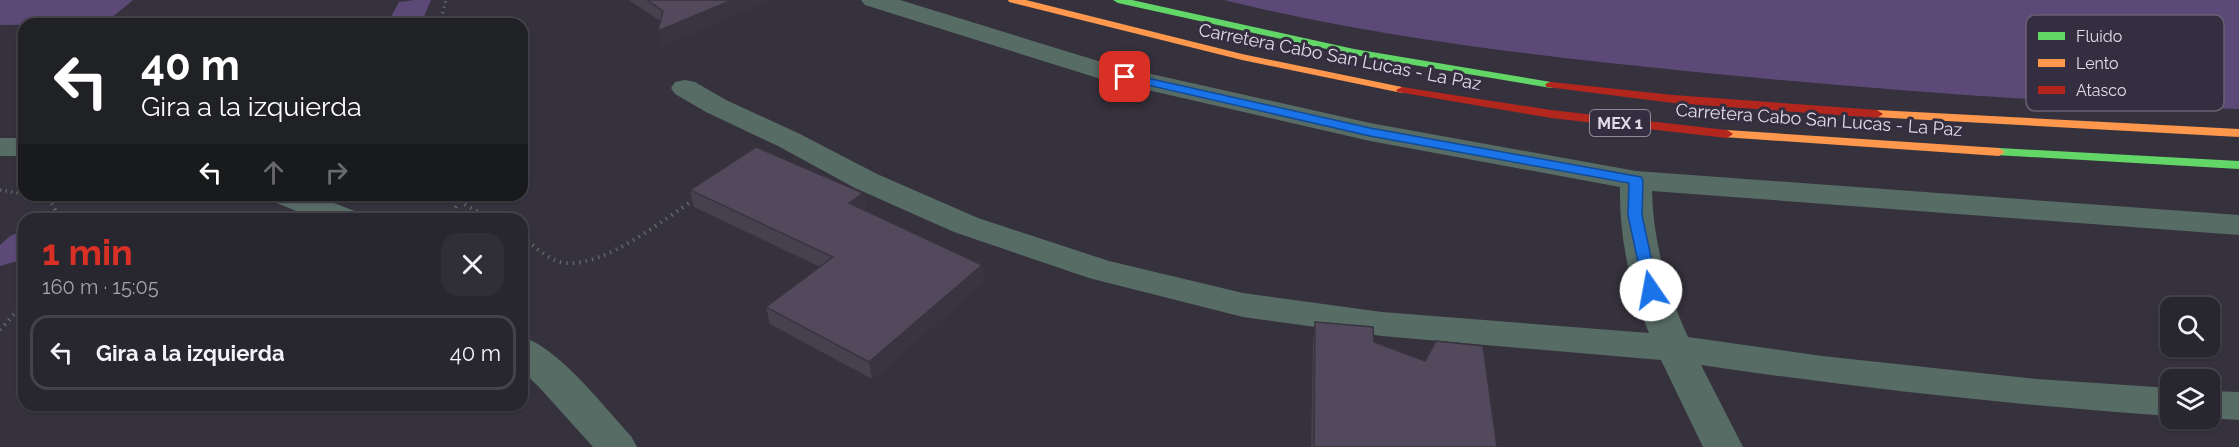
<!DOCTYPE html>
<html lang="es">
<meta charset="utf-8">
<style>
body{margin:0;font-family:Raleway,sans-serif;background:#302e36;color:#f1f3f6;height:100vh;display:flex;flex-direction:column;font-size:22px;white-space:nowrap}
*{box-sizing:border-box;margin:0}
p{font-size:20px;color:#a5a5aa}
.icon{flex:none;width:33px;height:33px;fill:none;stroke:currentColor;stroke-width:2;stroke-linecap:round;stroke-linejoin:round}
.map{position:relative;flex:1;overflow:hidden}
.panel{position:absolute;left:18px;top:213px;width:510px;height:198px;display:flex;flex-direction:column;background:#28262e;border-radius:18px;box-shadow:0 2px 4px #0004,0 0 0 2px #44434a}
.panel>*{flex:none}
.banner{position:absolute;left:18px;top:18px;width:510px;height:183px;border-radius:18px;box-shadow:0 2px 4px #0004,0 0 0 2px #44434a;background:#202124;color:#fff;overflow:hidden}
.controls{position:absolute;left:2160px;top:297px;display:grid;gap:12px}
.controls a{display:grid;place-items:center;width:60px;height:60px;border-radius:12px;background:#28262e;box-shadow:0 2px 4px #0004,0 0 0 2px #44434a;font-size:30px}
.pin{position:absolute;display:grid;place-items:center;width:51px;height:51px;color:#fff;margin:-26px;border-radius:12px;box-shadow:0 3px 9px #0006}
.me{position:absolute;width:66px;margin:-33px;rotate:348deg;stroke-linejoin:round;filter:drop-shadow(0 0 4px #0008)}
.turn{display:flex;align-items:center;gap:21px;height:126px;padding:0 24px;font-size:27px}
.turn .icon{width:78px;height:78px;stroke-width:2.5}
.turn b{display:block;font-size:42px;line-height:51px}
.lanes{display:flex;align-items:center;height:57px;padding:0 24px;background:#0003;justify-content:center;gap:30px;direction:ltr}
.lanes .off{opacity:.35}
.round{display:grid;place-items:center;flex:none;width:63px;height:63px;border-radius:18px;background:#302e36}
.head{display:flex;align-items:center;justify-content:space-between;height:102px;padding:0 24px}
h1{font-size:36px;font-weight:700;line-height:45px;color:#d93025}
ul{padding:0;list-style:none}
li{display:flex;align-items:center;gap:18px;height:75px;margin:0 12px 9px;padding:0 12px;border:3px solid #44434a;border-radius:18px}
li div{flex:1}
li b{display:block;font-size:22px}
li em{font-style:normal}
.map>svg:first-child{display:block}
.green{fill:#5d4977}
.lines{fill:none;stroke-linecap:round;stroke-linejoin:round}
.path-far1{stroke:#5d6867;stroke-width:3;stroke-dasharray:1.5 4;stroke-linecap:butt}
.path{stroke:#5d6867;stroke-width:4;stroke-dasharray:1.5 5;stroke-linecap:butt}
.street{fill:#586c66;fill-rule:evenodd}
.fast{fill:#63d668;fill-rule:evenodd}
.slow{fill:#ff974d;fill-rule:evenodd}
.jam{fill:#b3261e;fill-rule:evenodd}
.wall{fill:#47404f}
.shaded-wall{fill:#393440}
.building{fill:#524a5c;stroke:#393440;stroke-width:1.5}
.route{fill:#1a73e8;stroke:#114b97;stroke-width:1.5}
.labels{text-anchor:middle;stroke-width:6;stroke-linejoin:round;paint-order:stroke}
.shield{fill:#352e41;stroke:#ada8b6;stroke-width:1.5}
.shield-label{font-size:16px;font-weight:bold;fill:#e1dce8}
.street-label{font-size:18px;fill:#e1dce8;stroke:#352e41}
.key{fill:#352e41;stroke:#696273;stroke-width:1.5}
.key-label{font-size:16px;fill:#e1dce8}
</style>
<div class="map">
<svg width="2239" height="447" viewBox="0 0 2239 447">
<rect width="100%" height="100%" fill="#36323d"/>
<g class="green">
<polygon points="0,0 133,0 104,24 0,25"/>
<polygon points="415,0 431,0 421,24 387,24 399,2"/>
<path d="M 1224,0 L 2239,0 L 2239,109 C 2057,103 1877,90 1696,72 C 1537,56 1379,38 1224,0 Z"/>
<polygon points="24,230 24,259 0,266 0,245 10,236"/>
</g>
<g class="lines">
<g class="path-far1">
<polyline points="440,24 446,0"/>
<polyline points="0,190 24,194"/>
<polyline points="30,195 37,198"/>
<polyline points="459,195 459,198"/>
</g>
<g class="path">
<polyline points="33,196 52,204 60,219"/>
<polyline points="459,201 491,219"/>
<polyline points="449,219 459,201 459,196"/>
<path d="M 522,237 C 535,246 550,262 566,263 C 606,266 663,220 695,199"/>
<polyline points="0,330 24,303"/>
</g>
<g class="street">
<path d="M 861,0 L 900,0 L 1111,65 L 1370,123 L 1636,171 L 2239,215 L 2239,235 L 1652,191 C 1653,241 1667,291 1688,337 L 1822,356 L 2037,379 L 2170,388 L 2170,416 C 2013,405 1857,388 1701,365 L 1743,447 L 1703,447 L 1661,360 L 1382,336 L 1243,317 L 1089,278 L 954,232 L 855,188 L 778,146 L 706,112 L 675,94 L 671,88 L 675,82 L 685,80 L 695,82 L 726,100 L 800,134 L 877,174 L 978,218 L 1109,261 L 1243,293 L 1382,312 L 1649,333 C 1630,287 1619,237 1620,187 L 1370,141 L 1104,80 L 865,5 Z"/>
<rect x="0" y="138" width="24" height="18"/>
<polygon points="269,195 314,195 357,212 361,219 316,219 274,202"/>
<path d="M 522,337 C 558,347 605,408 631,436 L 637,447 L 593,447 L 539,387 L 522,371 Z"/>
<polygon points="2210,391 2239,392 2239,420 2207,418 2210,418"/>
</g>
<g class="fast">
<polygon points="1113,0 1132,0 1354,49 1551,82 1557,85 1551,88 1354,55 1118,3"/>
<polygon points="1999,148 2239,161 2239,169 1995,155 1993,152"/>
</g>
<g class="slow">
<polygon points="1008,0 1026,0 1242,54 1402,87 1408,90 1402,93 1242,60 1009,2"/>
<polygon points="1877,110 2239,129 2239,137 1873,117 1871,114 1873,111"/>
<polygon points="1727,130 1999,148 2005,152 1999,156 1723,137 1721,134 1723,131"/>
</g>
<g class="jam">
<polygon points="1551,82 1673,95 1877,110 1883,114 1877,118 1673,103 1547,87 1545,85 1547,83"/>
<polygon points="1402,87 1551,110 1727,130 1733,134 1727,138 1551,118 1398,92 1396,90"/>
</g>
</g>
<g class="wall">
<polygon points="629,0 769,0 662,46 658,31 660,21"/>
<polygon points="690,190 863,193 866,209 865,210 982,265 984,282 872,379 770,324 766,307 820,267 694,207"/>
<polygon points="1315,322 1374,342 1497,447 1311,447 1313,341"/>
</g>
<g class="shaded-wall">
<polygon points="732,0 769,0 662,46 658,31"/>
<polygon points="863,193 866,209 852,220 849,203"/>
<polygon points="982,265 984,282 872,379 869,362"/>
</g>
<g class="building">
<polygon points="647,0 732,0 658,31 663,11"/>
<polygon points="756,147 863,193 849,203 982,265 869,362 766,307 833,257 690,190"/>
<polygon points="1315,322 1373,327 1374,342 1425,361 1436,341 1483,346 1497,447 1314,447"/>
</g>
<polygon class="route" points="1125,73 1370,128 1641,177 1643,180 1642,215 1658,290 1651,294 1644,290 1628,215 1629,183 1370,136 1121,79 1121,74"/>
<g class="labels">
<rect class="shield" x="1590" y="110" width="60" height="26" rx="4.5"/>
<g class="shield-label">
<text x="1620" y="129">MEX 1</text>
</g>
<g class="street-label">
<text transform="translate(1340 57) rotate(11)" y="6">Carretera Cabo San Lucas - La Paz</text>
<text transform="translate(1819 120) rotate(4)" y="6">Carretera Cabo San Lucas - La Paz</text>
</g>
</g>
<rect x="2026" y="15" width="198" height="96" rx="9" class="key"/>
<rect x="2038" y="32" width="27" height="8" fill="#63d668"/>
<rect x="2038" y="59" width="27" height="8" fill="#ff974d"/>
<rect x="2038" y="86" width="27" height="8" fill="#b3261e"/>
<g class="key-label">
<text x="2076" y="42">Fluido</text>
<text x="2076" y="69">Lento</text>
<text x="2076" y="96">Atasco</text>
</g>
</svg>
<div class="controls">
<a><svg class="icon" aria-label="search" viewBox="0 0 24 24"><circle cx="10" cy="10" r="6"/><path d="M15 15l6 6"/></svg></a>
<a><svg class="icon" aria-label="layers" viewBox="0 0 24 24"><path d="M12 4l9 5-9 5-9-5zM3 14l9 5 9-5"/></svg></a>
</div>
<div class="pin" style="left:1125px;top:77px;background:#d93025"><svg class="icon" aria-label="arrive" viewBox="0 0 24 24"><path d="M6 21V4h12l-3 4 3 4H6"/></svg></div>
<svg class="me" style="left:1651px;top:290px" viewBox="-20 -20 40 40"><circle r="19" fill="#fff"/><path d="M0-13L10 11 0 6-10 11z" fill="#1a73e8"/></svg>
<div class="banner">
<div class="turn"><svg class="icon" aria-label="left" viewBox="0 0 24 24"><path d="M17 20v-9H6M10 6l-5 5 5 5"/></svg><div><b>40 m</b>Gira a la izquierda</div></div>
<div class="lanes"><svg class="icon" aria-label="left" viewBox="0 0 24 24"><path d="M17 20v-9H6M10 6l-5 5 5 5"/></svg><svg class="icon off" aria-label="ahead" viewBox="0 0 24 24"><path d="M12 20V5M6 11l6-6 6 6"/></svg><svg class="icon off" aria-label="right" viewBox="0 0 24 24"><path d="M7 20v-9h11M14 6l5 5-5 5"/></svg></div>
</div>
<section class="panel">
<div class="head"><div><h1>1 min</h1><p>160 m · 15:05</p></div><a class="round"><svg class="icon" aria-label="close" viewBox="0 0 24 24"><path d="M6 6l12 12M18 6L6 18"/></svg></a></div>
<ul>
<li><svg class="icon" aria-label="left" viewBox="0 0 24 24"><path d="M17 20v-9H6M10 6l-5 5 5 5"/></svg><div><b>Gira a la izquierda</b></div><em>40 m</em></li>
</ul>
</section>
</div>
